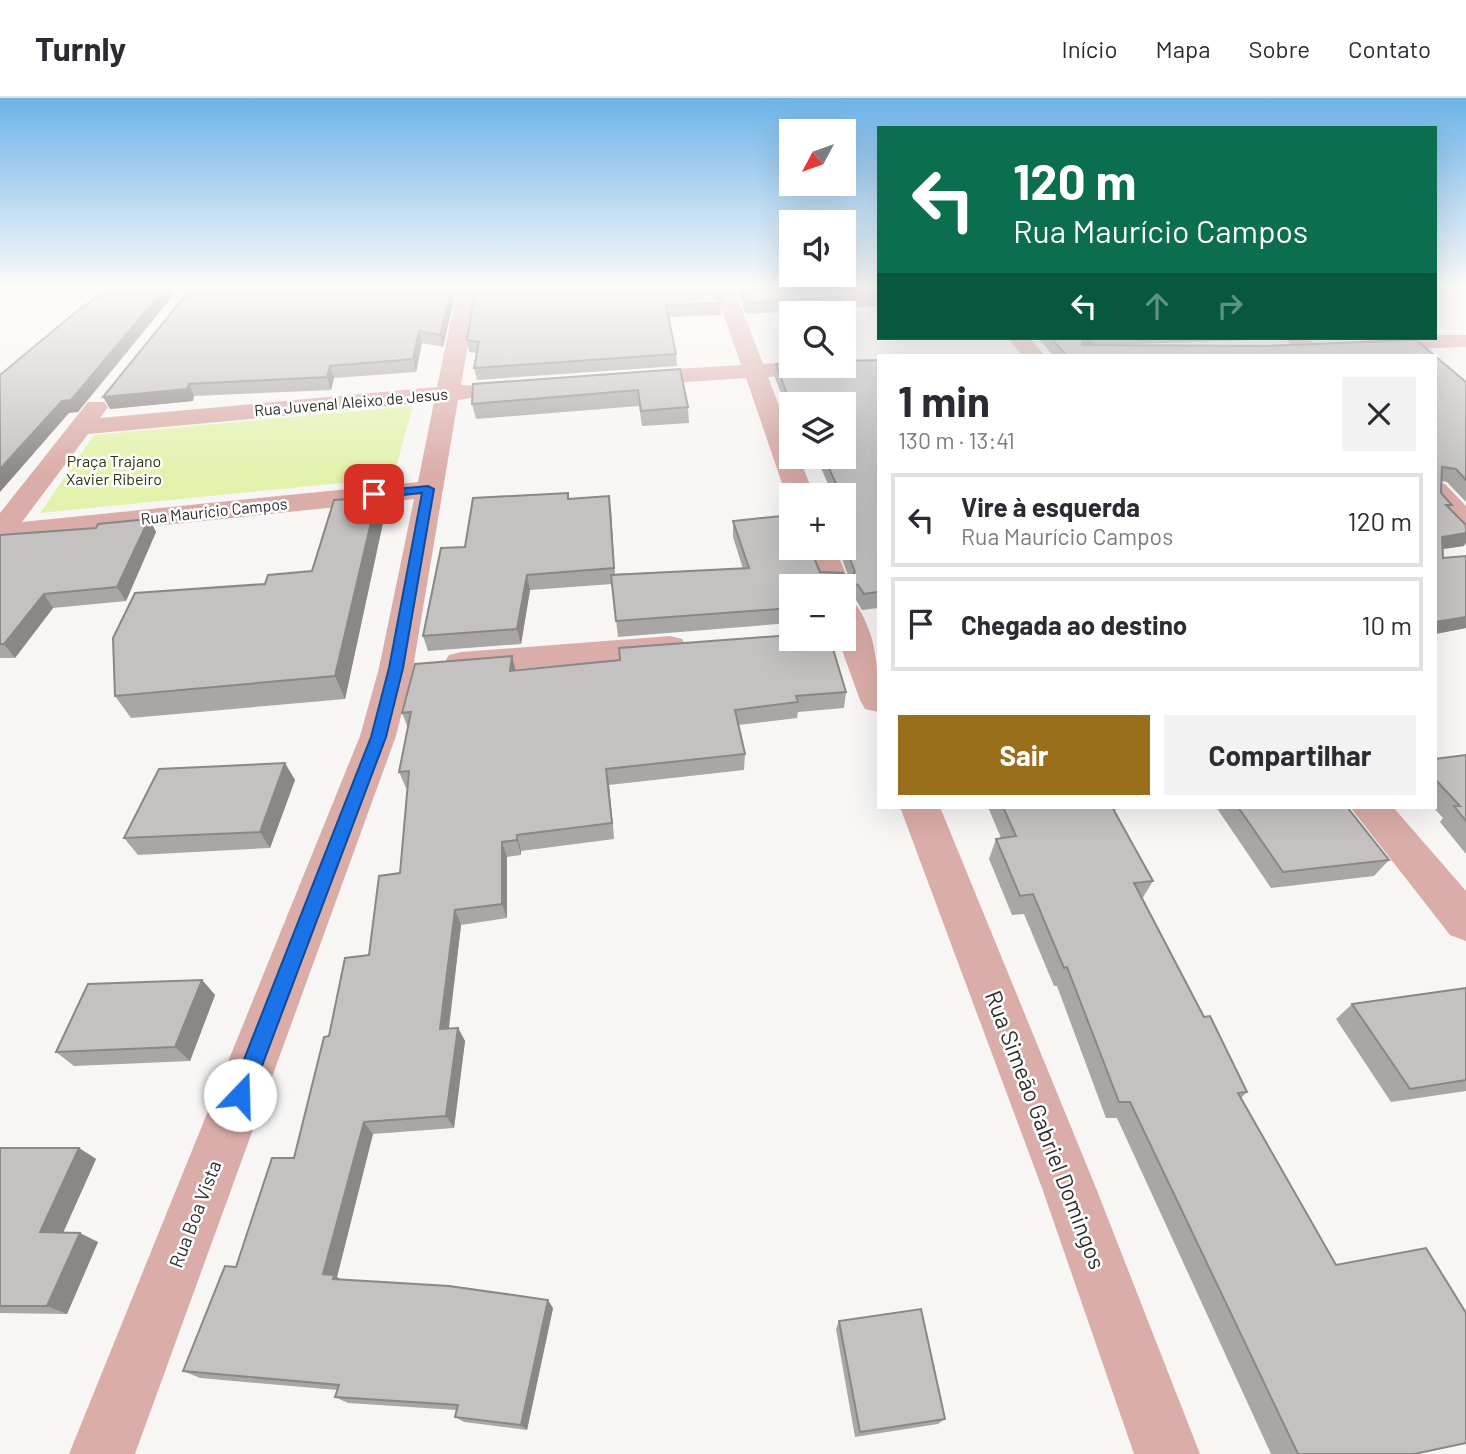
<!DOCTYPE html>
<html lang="pt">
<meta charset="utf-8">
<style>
body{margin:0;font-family:Barlow,sans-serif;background:#f2f2f3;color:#2b2b33;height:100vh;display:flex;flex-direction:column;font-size:26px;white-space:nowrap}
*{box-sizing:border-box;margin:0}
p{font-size:23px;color:#7c7c81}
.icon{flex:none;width:38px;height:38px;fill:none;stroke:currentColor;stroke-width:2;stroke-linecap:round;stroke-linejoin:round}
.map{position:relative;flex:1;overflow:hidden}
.panel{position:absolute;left:877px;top:256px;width:560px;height:455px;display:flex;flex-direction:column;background:#fff;border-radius:0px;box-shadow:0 7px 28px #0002}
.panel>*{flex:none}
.hud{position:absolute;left:877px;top:28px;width:560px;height:214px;border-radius:0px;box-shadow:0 7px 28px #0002;background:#0b6e4f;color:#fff;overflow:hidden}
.needle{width:46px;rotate:229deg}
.tools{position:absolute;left:779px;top:21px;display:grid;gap:14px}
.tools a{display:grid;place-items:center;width:77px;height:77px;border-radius:0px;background:#fff;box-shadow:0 7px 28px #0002;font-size:35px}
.pin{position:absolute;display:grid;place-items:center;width:60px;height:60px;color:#fff;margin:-30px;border-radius:14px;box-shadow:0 4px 10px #0006}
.me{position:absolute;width:77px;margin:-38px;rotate:21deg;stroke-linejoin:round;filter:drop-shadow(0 0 5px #0008)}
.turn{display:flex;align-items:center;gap:24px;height:147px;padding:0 21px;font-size:32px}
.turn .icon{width:91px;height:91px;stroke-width:2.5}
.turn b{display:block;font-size:49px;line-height:60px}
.lanes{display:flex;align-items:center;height:66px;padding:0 21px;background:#0003;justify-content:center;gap:35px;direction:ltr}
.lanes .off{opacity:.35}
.round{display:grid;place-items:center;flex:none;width:74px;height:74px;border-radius:0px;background:#f2f2f3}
.head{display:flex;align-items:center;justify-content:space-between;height:119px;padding:0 21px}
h1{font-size:42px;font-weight:700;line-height:52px}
.action{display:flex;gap:14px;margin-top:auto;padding:14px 21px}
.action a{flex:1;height:80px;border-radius:0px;background:#996f1c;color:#fff;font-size:28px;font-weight:700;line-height:80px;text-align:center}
.action a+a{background:#f2f2f3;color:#2b2b33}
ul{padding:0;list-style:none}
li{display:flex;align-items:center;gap:21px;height:94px;margin:0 14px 10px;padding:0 7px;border:4px solid #e1e1e2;border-radius:0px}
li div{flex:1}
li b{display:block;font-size:26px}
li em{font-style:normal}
header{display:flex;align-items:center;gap:42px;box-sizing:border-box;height:98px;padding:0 35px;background:#fff;border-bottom:2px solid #e1e1e2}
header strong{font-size:33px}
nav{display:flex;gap:38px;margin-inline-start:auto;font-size:24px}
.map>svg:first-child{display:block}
.green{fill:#e2f2ad}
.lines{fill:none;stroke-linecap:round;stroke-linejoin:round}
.minor{fill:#dbada8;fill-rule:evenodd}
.wall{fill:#a9a7a5}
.shaded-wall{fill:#898886}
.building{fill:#c4c2c0;stroke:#898886;stroke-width:2}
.route{fill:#1a73e8;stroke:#114b97;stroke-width:2}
.labels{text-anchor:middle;stroke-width:5;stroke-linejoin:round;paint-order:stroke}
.far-street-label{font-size:16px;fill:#2c2c2b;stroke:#fff}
.far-park-label{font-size:16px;fill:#2f360e;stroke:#fff}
.street-label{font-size:19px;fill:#2c2c2b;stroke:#fff}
.near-street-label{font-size:23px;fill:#2c2c2b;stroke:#fff}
</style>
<header>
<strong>Turnly</strong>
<nav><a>Início</a><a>Mapa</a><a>Sobre</a><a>Contato</a></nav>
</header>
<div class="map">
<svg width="1466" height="1356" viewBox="0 0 1466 1356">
<rect width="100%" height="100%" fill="#f8f6f4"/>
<polygon class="green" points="413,308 393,380 40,415 94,337"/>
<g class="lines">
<g class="minor">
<path d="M 458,188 L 478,188 L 461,287 L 483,288 L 487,293 L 483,298 L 458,302 L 413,570 L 396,638 L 135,1356 L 69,1356 L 360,638 L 379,570 L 414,401 L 0,444 L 0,415 L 88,304 L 104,304 L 108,309 L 100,320 L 437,289 ZM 434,304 L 418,384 L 22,424 L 88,336 Z"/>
<polygon points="714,188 733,188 763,266 791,264 791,268 843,268 832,275 768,279 791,338 791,359 799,359 814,397 791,397 791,403 786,397 746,280 629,288 618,281 629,274 741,267"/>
<polygon points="1435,237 1466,237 1466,249 1367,252 1356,246 1366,240"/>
<polygon points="1008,240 1030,240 1044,257 1022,257"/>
<polygon points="1284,240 1308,240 1326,257 1302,257"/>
<polygon points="1435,384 1445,386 1466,408 1466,433 1456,430 1435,408"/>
<polygon points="805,450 835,450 851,488 846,495 844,495 844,488 820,488"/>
<path d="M 844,502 L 855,505 C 879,540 878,574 878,614 L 865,611 L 860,602 L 838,541 L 844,541 Z"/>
<polygon points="670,538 682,541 687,549 682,557 461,576 449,573 444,565 449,557 461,554"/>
<polygon points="900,709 940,709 1096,1090 1200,1356 1134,1356 1042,1090"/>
<polygon points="1350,709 1393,709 1466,793 1466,843 1450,837"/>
</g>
</g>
<g class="wall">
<polygon points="193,188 457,188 443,249 422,245 416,274 334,280 331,292 194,298 193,303 110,311"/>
<polygon points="476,188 721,205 721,217 668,219 676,256 677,268 477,282 474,270 477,255 469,254 467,242"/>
<polygon points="736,188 878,188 878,208 746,216"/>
<polygon points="1038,240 1311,240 1107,247 1434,257 1053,257"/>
<polygon points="1435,258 1466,284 1466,404 1447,384 1441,383 1441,395 1452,407 1449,411 1464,448 1443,451 1443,460 1466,458 1466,530 1435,536"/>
<polygon points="878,262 878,510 862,512 856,502 845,499 844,500 844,488 791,488 791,526 791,525 618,539 612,486 530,492 521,546 428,553 423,538 465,449 568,395 569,401 611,413 615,476 743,471 733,439 733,423 820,474 848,482 849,480 838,450 844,450 844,397 833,397 816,359 844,359 844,306 791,306 791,318 790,318 775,280 776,266"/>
<polygon points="680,271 688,309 689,325 642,328 639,308 476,321 472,306"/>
<polygon points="377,399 384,420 345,601 131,620 115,598 265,486 312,473"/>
<polygon points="149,421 156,434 126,503 53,510 15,560 0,560 0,437 96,430"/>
<polygon points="512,558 516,573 620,562 846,594 844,610 798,614 797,620 738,627 745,656 744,672 609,687 614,741 521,753 521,757 507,759 507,820 461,827 449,930 458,930 465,943 454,1030 373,1036 337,1179 339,1181 553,1210 527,1332 464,1324 455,1319 456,1312 348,1305 335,1299 337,1292 200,1280 183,1273 294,1060 329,938 369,857 400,775 408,690 406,690 399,674 408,630 402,615"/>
<polygon points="1466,657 1466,756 1440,724 1443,720 1433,709 1435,709 1435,661"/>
<polygon points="295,682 270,750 138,757 124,740"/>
<polygon points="988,709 1117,709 1115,713 1153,783 1142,801 1204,919 1247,994 1241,1000 1414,1356 1271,1356 1117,1020 1106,1020 1057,888 1054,888 1024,816 1012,817 989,761 996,741 1001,740"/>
<polygon points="1216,709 1347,709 1389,762 1374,778 1271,790"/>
<polygon points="202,882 215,897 190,963 74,968 56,954"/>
<polygon points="1466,890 1466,993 1391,1004 1336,921 1352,906"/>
<polygon points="0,1050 79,1050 96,1061 63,1134 98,1144 67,1216 0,1215"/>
<polygon points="839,1223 945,1321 938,1326 855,1339 836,1231"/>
</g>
<g class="shaded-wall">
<polygon points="167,188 181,188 78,314 69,315 0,394 0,371"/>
<polygon points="452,188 457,188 443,249 440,237"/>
<polygon points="419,233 422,245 416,274 413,261"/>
<polygon points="1088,240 1094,240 1092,247 1080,255 1083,243"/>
<polygon points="330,268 334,280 331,292 327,279"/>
<polygon points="189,286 194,298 193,303 110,311 103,299"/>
<polygon points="609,398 611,413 615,485 614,470"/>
<polygon points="377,399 384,420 345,601 335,578"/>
<polygon points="149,421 156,434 126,503 117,489"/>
<polygon points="1466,435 1466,445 1464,448 1435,452 1442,439"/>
<polygon points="527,477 530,492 521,546 517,531"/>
<polygon points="846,484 845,499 844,500 843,486"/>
<polygon points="44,496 53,510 15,560 4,546"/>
<polygon points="1466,519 1466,530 1435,536 1435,524"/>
<polygon points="512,558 516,574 510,573"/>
<polygon points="285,665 295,682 270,750 260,734"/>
<polygon points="606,671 609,687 614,741 612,725"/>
<polygon points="517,737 521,753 521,757 517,742"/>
<polygon points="502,744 507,759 507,820 502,806"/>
<polygon points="455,812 461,827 447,944 440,931"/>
<polygon points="202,882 215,897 190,963 175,949"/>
<polygon points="458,930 465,943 454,1030 446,1018"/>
<polygon points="364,1024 373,1036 337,1179 346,1186 323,1176"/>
<polygon points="79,1050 96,1061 59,1144 40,1134"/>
<polygon points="80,1135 98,1144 67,1216 47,1208"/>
<polygon points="548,1202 553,1210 527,1332 521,1327"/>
</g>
<g class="building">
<polygon points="112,188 167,188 71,302 62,303 0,371 0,277 77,213"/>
<polygon points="193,188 452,188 440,237 419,233 413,261 330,268 327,279 189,286 187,291 103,299"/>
<polygon points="476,188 715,188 721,205 666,207 676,256 474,270 479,244 467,242"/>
<polygon points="740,188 878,188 878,196 751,205 746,204"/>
<polygon points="1051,240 1088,240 1083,243 1082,247 1265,248 1416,242 1434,257 1066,257"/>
<polygon points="1435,258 1466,284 1466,382 1456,371 1442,369 1441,395 1452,407 1446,407 1466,427 1466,435 1442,439 1443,460 1466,458 1466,519 1435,524"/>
<polygon points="878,262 878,494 864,496 858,487 846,484 843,486 843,488 791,488 791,510 616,523 611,477 749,470 733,423 791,417 791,450 810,450 820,474 843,475 844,481 848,482 855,474 844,445 844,411 847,411 844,403 844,397 841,397 824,359 844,359 844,306 800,306 799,304 790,304 776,266 791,266 791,268 844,268 844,263"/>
<polygon points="680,271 688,309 641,313 638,292 472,306 473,286"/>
<polygon points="568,395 568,401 609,398 614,470 527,477 517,531 423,538 441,450 465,449 473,400"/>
<polygon points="377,399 335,578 115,598 113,540 135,495 265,486 268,477 312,473 334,402"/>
<polygon points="149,421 117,489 44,496 4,546 0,546 0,437 96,430 98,426"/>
<polygon points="791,537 791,541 830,541 846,594 796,598 798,604 735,612 745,656 606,671 612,725 517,737 517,742 502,744 502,806 455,812 440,931 458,930 446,1018 364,1024 323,1176 334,1177 333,1181 449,1188 548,1202 521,1327 455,1319 458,1307 335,1299 339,1287 183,1273 225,1168 236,1169 272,1060 294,1060 324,939 329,938 345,860 369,857 379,778 400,775 409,673 399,674 411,614 402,615 415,566 512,558 510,573 620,562 619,550"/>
<polygon points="1466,657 1466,723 1454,708 1460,708 1435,681 1435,661"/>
<polygon points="285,665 260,734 124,740 159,671"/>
<polygon points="1003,709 1112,709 1153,783 1134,785 1204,919 1210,918 1247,994 1238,995 1336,1167 1426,1150 1466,1215 1466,1345 1414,1356 1298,1356 1130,1004 1119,1004 1067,869 1064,870 1033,796 1020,798 996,741 1016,738"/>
<polygon points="1238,709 1347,709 1389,762 1283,774"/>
<polygon points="202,882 175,949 56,954 88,886"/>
<polygon points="1466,890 1466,982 1410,991 1352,906"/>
<polygon points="0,1050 79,1050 40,1134 80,1135 47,1208 0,1208"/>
<polygon points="921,1211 945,1321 860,1334 839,1223"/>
</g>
<linearGradient id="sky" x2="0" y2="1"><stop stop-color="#6db3e9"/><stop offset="0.5" stop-color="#fcfbfa"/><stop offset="1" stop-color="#fcfbfa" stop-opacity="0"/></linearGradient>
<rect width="1466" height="378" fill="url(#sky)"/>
<polygon class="route" points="428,388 434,391 403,570 386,639 251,997 248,1005 240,1008 233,1005 230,997 371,639 389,570 422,395 374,400 369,396 374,393"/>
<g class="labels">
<g class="far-street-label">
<text transform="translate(351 304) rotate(-5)" y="6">Rua Juvenal Aleixo de Jesus</text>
<text transform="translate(214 413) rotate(-6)" y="6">Rua Maurício Campos</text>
</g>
<g class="far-park-label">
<text x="114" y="369">Praça Trajano<tspan x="114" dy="18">Xavier Ribeiro</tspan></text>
</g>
<g class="street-label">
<text transform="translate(195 1116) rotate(-69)" y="7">Rua Boa Vista</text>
</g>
<g class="near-street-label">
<text transform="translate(1045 1032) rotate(69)" y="8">Rua Simeão Gabriel Domingos</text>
</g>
</g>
</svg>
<div class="tools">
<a><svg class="needle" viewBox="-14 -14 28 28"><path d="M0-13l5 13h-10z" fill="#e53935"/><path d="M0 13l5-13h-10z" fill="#7c7c81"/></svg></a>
<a><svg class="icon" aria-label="sound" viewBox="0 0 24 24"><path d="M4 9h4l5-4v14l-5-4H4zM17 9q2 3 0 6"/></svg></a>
<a><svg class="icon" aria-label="search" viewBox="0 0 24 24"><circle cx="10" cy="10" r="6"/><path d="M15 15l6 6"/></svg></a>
<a><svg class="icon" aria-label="layers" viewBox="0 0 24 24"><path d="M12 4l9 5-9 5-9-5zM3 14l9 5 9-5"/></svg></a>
<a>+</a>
<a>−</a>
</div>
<div class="pin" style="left:374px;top:396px;background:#d93025"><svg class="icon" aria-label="arrive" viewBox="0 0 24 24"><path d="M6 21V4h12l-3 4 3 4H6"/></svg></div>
<svg class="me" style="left:240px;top:997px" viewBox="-20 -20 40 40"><circle r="19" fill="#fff"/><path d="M0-13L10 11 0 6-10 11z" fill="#1a73e8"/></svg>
<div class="hud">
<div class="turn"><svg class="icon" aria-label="left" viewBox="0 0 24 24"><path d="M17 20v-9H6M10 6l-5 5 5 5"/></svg><div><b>120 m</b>Rua Maurício Campos</div></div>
<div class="lanes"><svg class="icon" aria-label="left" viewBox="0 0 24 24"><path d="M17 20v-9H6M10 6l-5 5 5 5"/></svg><svg class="icon off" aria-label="ahead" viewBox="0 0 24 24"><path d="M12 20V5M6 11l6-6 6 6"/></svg><svg class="icon off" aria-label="right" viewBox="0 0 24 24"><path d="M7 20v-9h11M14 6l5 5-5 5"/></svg></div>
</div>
<section class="panel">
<div class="head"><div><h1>1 min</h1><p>130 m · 13:41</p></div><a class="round"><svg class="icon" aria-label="close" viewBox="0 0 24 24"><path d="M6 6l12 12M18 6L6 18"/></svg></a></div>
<ul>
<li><svg class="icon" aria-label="left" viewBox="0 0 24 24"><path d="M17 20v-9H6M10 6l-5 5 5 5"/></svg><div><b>Vire à esquerda</b><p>Rua Maurício Campos</p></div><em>120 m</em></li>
<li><svg class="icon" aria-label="arrive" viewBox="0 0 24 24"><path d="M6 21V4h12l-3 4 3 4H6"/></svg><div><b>Chegada ao destino</b></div><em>10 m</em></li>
</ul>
<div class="action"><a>Sair</a><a>Compartilhar</a></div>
</section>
</div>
